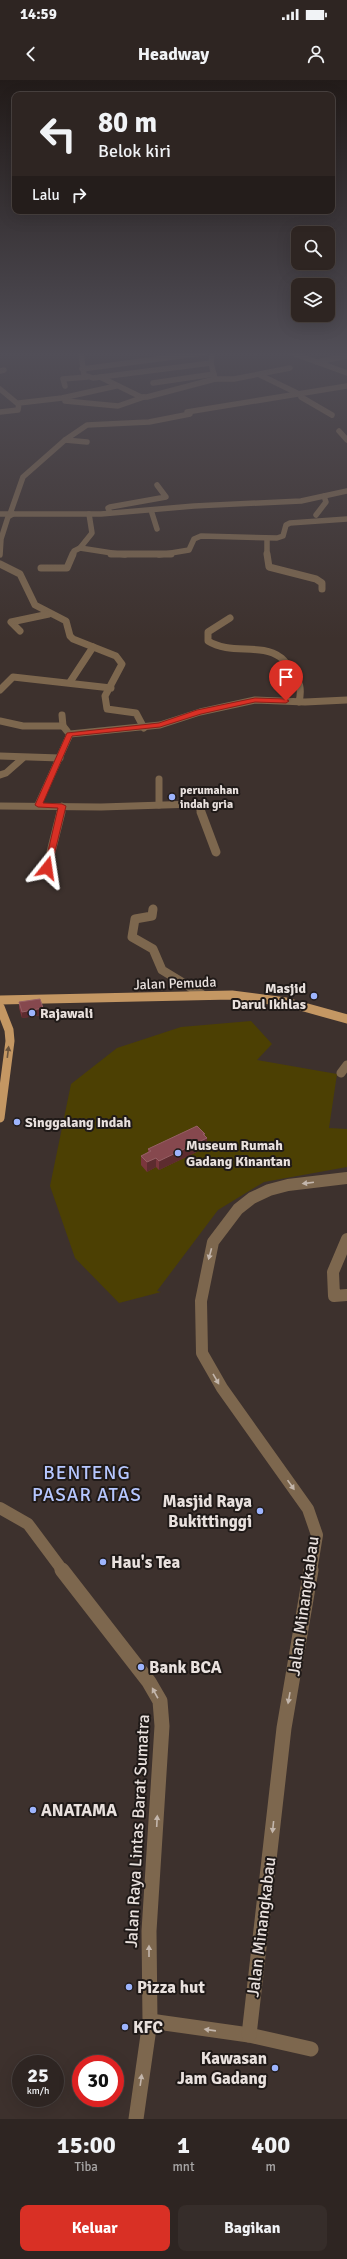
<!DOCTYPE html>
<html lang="id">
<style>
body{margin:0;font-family:Signika,sans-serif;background:#362d2a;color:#f1f3f6;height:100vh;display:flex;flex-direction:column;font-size:15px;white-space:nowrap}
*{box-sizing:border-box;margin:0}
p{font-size:13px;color:#a7a5a5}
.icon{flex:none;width:22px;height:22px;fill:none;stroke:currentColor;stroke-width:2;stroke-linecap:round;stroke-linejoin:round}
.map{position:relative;height:2039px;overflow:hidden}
.panel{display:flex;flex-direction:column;background:#2e2522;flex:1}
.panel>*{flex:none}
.hud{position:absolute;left:12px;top:12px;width:323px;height:122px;border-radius:8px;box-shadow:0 4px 16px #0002,0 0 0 1px #494240;background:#2e2522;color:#f1f3f6;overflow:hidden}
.fabs{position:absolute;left:291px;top:146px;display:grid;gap:8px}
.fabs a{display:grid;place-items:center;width:44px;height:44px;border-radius:8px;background:#2e2522;box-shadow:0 4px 16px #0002,0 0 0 1px #494240;font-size:20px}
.speed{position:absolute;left:12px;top:1975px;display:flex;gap:8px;font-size:20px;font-weight:700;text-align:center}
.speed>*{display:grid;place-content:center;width:52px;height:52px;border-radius:50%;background:#2e2522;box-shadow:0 4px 16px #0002,0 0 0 1px #494240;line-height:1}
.speed small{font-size:10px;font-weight:400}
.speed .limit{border:6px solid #d22;background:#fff;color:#111}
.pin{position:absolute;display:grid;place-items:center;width:34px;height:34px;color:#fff;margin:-41px -17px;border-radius:50% 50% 50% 0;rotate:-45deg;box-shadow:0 0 4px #0007}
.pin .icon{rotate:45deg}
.me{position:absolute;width:44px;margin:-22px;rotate:15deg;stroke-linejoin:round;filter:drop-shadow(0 0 3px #0008)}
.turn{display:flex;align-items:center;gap:14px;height:84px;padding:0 20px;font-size:18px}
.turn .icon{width:52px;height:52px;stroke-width:2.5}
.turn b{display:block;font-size:28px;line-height:34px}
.then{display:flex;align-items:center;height:38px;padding:0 20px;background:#0003;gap:8px;font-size:15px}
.eta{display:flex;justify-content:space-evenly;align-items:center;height:68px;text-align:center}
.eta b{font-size:24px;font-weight:700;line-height:28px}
.action{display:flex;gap:8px;margin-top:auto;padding:8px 20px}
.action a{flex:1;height:46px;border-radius:8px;background:#d93025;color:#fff;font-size:16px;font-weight:700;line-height:46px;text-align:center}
.action a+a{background:#362d2a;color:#f1f3f6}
.status{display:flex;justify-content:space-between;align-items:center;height:28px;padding:0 20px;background:#2e2522;direction:ltr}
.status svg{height:11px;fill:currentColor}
header{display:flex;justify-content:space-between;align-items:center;height:52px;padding:0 20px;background:#2e2522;font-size:18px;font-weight:700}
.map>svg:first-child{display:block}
.green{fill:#4c4003}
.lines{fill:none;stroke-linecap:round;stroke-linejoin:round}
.minor-far4{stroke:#7d674e;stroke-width:5.5}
.minor-far3{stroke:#7d674e;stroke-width:7}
.minor-far2{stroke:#7d674e;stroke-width:9}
.minor-far1{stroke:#7d674e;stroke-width:12}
.minor{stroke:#7d674e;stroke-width:15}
.major{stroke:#c49763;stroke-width:9}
.wall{fill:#7a363d}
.shaded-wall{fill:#5d2c2f}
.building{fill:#86484e;stroke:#966065}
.oneway{fill:#6a523a}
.oneway2{fill:#c3b6ac}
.route{fill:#d93025;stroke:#8d1f18}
.poi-dot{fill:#9db4fd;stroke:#201a18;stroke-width:1.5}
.labels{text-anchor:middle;stroke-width:4;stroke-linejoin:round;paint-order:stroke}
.far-poi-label{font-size:12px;font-weight:bold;fill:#e9e1de;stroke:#201a18;text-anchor:start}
.street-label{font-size:14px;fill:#e9e1de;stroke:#201a18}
.poi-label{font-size:14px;font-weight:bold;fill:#e9e1de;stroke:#201a18;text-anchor:start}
.near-poi-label{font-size:17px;font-weight:bold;fill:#e9e1de;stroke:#201a18;text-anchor:start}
.near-street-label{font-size:17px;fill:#e9e1de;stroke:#201a18}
.near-quarter-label{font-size:19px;letter-spacing:1px;fill:#b6c7ff;stroke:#201a18}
</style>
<div class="status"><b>14:59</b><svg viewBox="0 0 49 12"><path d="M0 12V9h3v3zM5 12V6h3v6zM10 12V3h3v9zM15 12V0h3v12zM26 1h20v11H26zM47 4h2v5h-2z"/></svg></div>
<header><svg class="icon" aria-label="back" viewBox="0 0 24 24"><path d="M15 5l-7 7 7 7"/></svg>Headway<svg class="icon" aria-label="person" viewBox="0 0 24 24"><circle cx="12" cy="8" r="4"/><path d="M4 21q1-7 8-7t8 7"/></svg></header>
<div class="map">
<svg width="347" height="2039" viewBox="0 0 347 2039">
<rect width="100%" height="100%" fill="#3d312d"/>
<polygon class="green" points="251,941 272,964 257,980 337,994 329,1048 347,1049 347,1087 264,1102 218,1130 157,1211 161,1212 119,1223 75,1178 50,1106 71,1004 117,968 181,947"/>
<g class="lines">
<g class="minor-far4">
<polyline points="81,273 84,295 93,298 211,283"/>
<polyline points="292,273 347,293"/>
<polyline points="317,282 347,276"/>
<polyline points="82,289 203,273"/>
<polyline points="0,291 4,290"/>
<polyline points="260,295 297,313"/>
<polyline points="100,297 141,317 147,317 215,299 211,283 212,273"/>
<polyline points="215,299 234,299 290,288"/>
<polyline points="153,303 214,294"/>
<polyline points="65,306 63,299 87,297"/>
<polyline points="0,309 18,324"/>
<polyline points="301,317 332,335"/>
<polyline points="65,321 118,326 144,317"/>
<polyline points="0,332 18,330 19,323 62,318 116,306"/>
<polyline points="187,332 347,306"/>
<polyline points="339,351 347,360"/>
<polyline points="65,360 87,362"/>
<polyline points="151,430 157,449"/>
<polyline points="110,433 108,428 110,427 166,417 157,405"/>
<polyline points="0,434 101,434 194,426 301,421 347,411"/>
<polyline points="10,434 23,397 65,360 87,345 149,342 190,334"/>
<polyline points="89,434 92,453 80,468 125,475"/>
<polyline points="316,435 326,422 324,416"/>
<polyline points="267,459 267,475"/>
<polyline points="0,475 1,459 8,437 13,434"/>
<polyline points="73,475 74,471 80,468"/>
<polyline points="159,475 189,470 194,459 201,456 277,458 283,456 286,445 290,443 347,439"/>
</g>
<g class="minor-far3">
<polyline points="111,474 171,474"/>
<polyline points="267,474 269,487 316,499 322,503 322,509"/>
<polyline points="0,484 20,494 35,525 66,541 70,556 73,559 116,576 122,584 105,616 107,629 136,633 144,648"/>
<polyline points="41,488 67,488 73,474"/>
<path d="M 230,538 L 208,552 L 208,561 C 230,575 261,563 280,577 C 285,580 288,586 292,591 C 300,601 302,609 299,622"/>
<polyline points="20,551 11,542 49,534"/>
<polyline points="70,602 93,567"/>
<polyline points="0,610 13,597 111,608"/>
<polyline points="62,635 63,646 67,651"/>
<polyline points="0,641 23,646 63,646"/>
<polyline points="0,676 60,678"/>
<polyline points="0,695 6,693 23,678"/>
<polyline points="159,699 159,725"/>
<polyline points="38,725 70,654 160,645 200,632 255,620 305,622 347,620"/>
<polyline points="0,726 101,727 195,724 199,726 201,733"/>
<polyline points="60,733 62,726"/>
</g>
<g class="minor-far2">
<polyline points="201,732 216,772"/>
<polyline points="47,788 61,732"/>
<polyline points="153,829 152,836 135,839 132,857 153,869 162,890 203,915"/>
<polyline points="341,993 347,985"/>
</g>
<g class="minor-far1">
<polyline points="347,1159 333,1192 334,1216 347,1215"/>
<polyline points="0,1428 28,1444 63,1491"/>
<polyline points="311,1491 317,1455 308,1429 222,1308 202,1273 201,1221 213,1162 238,1129 252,1118 269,1110 288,1105 347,1098"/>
</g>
<g class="minor">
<polyline points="62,1490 149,1602 160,1621 162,1646 149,1851 150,1941 136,2039"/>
<polyline points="150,1941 249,1955 311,1969"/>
<polyline points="249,1955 284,1648 311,1490"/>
</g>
<g class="major">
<polyline points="0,920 232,915 286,922 347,939"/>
<polyline points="0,927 9,950 10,961 0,1038"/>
</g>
</g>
<g class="wall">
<polygon points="19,922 43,928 43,935 22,938 19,928"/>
<polygon points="205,1056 207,1058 207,1067 159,1090 156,1087 147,1092 141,1085 141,1076 148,1072 148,1069"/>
</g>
<g class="shaded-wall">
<polygon points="43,928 43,935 22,938 22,932"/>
<polygon points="203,1054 205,1054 205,1059 207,1058 207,1067 159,1090 159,1081"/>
<polygon points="156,1078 156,1087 147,1092 147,1082"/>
</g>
<g class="building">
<polygon points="40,919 43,928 22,932 19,922"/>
<polygon points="197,1046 205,1054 203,1054 207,1058 159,1081 156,1078 147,1082 141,1076 151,1071 148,1069"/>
</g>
<defs><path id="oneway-solid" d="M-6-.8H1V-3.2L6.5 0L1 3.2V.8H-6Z"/></defs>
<use class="oneway" href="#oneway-solid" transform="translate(8 972) rotate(-83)"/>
<g class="oneway2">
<use href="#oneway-solid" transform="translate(308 1103) rotate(173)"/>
<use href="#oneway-solid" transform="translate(210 1174) rotate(105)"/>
<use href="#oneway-solid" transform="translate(216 1299) rotate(60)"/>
<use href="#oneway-solid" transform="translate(291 1405) rotate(55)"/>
<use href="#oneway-solid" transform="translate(155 1613) rotate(-119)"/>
<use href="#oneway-solid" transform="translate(289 1618) rotate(100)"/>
<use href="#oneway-solid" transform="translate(157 1741) rotate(-87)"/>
<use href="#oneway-solid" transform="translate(273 1747) rotate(96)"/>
<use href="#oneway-solid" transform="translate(149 1871) rotate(-90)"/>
<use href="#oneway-solid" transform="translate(210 1950) rotate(-172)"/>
<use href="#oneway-solid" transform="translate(141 2000) rotate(-82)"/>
</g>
<linearGradient id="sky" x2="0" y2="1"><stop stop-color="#221b19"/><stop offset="0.49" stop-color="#514e57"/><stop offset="1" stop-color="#514e57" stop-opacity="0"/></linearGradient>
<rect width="347" height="559" fill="url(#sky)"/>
<polygon class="route" points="255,618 286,619 289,621 286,623 255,622 201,634 160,647 72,656 43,723 62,724 66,726 51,788 44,789 58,728 38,727 35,725 67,653 159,643 197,630"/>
<g class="poi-dot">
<circle cx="172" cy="717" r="4"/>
<circle cx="314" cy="916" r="4"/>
<circle cx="32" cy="933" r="4"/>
<circle cx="17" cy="1042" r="4"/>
<circle cx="178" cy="1073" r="4"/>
<circle cx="260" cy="1431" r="4"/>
<circle cx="103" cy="1482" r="4"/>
<circle cx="141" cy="1587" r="4"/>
<circle cx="33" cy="1730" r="4"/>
<circle cx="129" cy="1907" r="4"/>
<circle cx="125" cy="1947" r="4"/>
<circle cx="275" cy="1988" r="4"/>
</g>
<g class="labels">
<g class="far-poi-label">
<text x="180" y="714">perumahan<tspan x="180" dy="14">indah gria</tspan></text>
</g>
<g class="street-label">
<text transform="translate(175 903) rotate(-2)" y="5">Jalan Pemuda</text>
</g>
<g class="poi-label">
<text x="306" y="913" text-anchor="end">Masjid<tspan x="306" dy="16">Darul Ikhlas</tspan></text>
<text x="40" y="938">Rajawali</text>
<text x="25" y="1047">Singgalang Indah</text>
<text x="186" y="1070">Museum Rumah<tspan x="186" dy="16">Gadang Kinantan</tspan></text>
</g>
<g class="near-poi-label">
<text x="252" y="1427" text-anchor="end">Masjid Raya<tspan x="252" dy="20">Bukittinggi</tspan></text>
<text x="111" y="1488">Hau's Tea</text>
<text x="149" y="1593">Bank BCA</text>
<text x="41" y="1736">ANATAMA</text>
<text x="137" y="1913">Pizza hut</text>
<text x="133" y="1953">KFC</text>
<text x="267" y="1984" text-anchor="end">Kawasan<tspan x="267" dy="20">Jam Gadang</tspan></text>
</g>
<g class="near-street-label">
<text transform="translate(303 1526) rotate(-82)" y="6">Jalan Minangkabau</text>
<text transform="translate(137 1751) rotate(-87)" y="6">Jalan Raya Lintas Barat Sumatra</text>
<text transform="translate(261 1847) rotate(-83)" y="6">Jalan Minangkabau</text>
</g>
<g class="near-quarter-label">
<text x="87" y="1399">BENTENG<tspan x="87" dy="22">PASAR ATAS</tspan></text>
</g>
</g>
</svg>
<div class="fabs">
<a><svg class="icon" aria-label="search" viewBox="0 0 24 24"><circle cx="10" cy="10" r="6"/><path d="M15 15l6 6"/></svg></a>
<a><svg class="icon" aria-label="layers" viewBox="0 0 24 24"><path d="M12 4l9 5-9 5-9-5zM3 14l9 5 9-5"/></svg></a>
</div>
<div class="speed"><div>25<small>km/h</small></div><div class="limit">30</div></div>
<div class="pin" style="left:286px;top:621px;background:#d93025"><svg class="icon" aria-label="arrive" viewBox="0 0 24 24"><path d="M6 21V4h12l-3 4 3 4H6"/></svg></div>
<svg class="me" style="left:47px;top:788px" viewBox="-20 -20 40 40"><path d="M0-17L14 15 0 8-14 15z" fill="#d93025" stroke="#fff" stroke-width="4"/></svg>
<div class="hud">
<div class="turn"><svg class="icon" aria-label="left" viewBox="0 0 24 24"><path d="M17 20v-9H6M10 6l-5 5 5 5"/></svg><div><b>80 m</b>Belok kiri</div></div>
<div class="then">Lalu<svg class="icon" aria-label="right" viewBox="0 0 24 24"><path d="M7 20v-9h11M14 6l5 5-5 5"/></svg></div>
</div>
</div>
<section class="panel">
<div class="eta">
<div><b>15:00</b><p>Tiba</p></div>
<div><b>1</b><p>mnt</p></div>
<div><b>400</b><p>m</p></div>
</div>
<div class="action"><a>Keluar</a><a>Bagikan</a></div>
</section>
